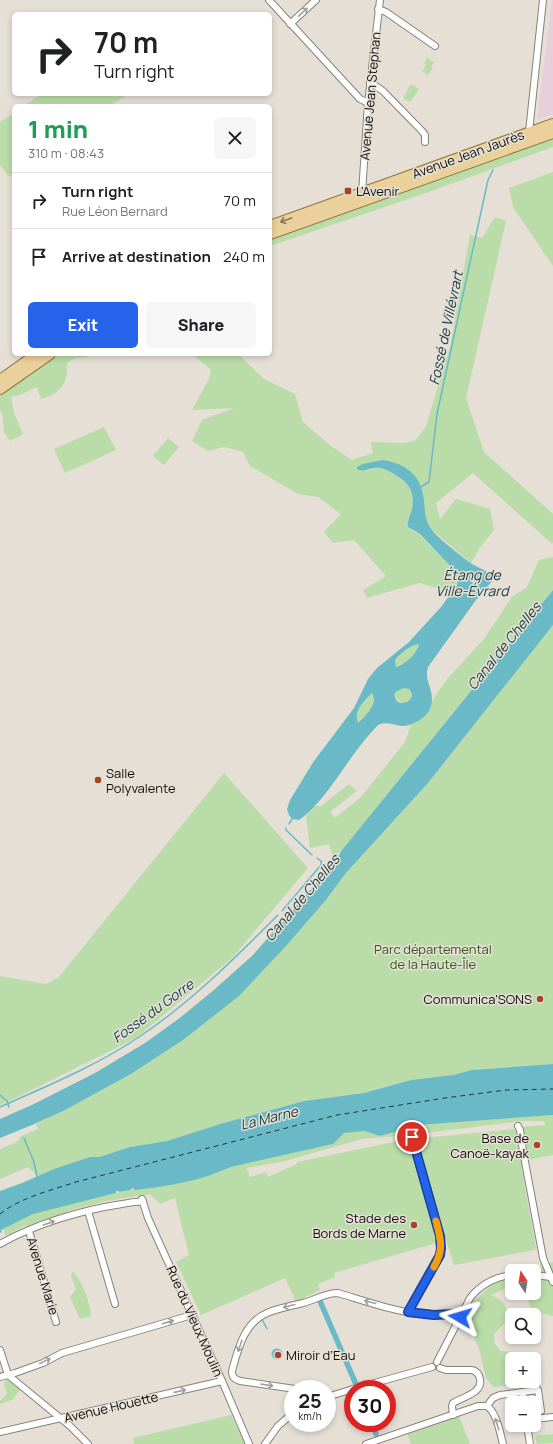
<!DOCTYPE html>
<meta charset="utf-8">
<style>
body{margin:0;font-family:Manrope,sans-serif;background:#f6f6f6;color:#202124;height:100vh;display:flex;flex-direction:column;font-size:15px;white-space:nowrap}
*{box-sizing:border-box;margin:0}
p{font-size:13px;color:#757577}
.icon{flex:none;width:22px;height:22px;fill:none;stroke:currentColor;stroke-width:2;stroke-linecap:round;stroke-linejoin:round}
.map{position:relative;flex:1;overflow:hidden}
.drawer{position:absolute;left:12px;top:104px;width:260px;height:252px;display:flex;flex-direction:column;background:#fff;border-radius:6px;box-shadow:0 2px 6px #0003}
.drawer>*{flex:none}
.hud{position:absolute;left:12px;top:12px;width:260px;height:84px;border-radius:6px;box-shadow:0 2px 6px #0003;background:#fff;color:#202124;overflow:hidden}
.needle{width:26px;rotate:348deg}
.controls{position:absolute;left:505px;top:1264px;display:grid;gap:8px}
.controls a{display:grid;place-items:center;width:36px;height:36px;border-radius:6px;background:#fff;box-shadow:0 2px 6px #0003;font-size:20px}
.speed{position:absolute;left:284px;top:1380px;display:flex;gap:8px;font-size:20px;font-weight:700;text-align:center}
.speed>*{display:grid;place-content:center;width:52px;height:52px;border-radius:50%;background:#fff;box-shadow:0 2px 6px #0003;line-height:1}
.speed small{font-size:10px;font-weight:400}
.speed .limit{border:6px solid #d22;background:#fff;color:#111}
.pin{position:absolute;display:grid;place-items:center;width:34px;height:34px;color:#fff;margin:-17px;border:2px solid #fff;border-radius:50%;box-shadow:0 1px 4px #0007}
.me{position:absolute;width:44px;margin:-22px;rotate:277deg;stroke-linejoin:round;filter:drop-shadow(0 0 3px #0008)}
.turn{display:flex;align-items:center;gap:14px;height:84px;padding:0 16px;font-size:18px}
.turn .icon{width:52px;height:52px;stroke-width:2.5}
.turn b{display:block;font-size:28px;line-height:34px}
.round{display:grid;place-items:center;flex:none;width:42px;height:42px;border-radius:6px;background:#f6f6f6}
.headline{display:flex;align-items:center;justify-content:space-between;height:68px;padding:0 16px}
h1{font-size:24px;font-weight:800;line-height:30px;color:#1e9e55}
.action{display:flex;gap:8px;margin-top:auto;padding:8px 16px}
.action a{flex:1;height:46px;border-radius:6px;background:#2563eb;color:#fff;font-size:16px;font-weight:800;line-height:46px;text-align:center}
.action a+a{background:#f6f6f6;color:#202124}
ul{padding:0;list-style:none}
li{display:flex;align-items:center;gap:12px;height:56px;padding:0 16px;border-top:1px solid #e0e0e0}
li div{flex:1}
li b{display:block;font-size:15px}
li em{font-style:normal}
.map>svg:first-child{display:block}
.education{fill:#e6cfda}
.green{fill:#badca9}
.water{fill:#69bac6;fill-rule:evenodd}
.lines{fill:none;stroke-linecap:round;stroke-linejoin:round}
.stream{stroke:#69bac6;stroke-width:1.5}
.canal{stroke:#69bac6;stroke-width:5.5}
.ferry{stroke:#133b40;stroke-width:1;stroke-dasharray:5 4;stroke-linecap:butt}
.street-casing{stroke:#888279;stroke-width:8}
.primary-casing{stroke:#95773c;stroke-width:12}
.street{stroke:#fff;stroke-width:6}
.primary{stroke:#ead09a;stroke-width:10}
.oneway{stroke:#9f9f9d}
.oneway2{stroke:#887959}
.route-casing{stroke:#184099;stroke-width:10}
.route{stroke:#2563eb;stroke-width:7}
.slow{stroke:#f59e0b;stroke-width:7}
.poi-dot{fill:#aa4224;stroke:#e5dfd6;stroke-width:1.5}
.labels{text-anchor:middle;stroke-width:3;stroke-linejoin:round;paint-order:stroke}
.street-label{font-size:13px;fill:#100e0a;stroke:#e5dfd6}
.poi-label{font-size:13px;fill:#100e0a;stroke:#e5dfd6;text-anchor:start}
.park-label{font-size:13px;fill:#2e5911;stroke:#e5dfd6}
.water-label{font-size:14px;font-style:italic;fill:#133b40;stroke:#e5dfd6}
</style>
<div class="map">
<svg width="553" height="1444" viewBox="0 0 553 1444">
<rect width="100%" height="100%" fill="#e5dfd6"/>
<polygon class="education" points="552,0 553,0 553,114 537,120"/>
<g class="green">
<polygon points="427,58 434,62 431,67 433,68 428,75 422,71 426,65 424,63"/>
<polygon points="411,84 419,89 410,102 403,98"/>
<polygon points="42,94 128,94 110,106 24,106"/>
<polygon points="14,113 14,173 9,177 0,165 0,122"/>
<polygon points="553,135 553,147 426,193 270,246 270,236"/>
<polygon points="553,172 553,266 513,207 509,188"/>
<path d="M 495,217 L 506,221 L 466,398 L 484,452 L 553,514 L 553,542 L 552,544 L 473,473 L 436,503 L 440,519 L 456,499 L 490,509 L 494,530 L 479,549 L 471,563 L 433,531 L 427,523 L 425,514 L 423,495 L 419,483 L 383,460 L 366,471 L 380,467 L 390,472 L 408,484 L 414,498 L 412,510 L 408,519 L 411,530 L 419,534 L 456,572 C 459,580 457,585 451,592 L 419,583 L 367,598 L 363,590 L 386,576 L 354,540 L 333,543 L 324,532 L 341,514 L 318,497 L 298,494 L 250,466 L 243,452 L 224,447 L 208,451 L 192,441 L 202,420 L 234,408 L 192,410 L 209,379 L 211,370 L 192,354 L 241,354 L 242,358 L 264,379 L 295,394 L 303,422 L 331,446 L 352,460 L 373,453 L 371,442 L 405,443 L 416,440 L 426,426 L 450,347 L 470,235 L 482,238 Z"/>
<path d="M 59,354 L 94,354 C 83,360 77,355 67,363 C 68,383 61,394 41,399 L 37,387 C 27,391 21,396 11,397 L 14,413 L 23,434 L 10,441 L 4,432 L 2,413 L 0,411 L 0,394 Z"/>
<polygon points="104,427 116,450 65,473 54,449"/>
<polygon points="168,438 179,447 164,465 153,456"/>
<polygon points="553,557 553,590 342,850 333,857 329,844 310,848 306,816 314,806 321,806 349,784 357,791 330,812 335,818 361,797 405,742 411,724 420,719 429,709 432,701 447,679 484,639 512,597 527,587 539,560"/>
<polygon points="553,625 553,1064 472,1070 453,1075 411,1080 364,1093 304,1101 220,1124 167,1141 130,1147 99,1157 90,1157 37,1176 28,1167 0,1179 0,1149 17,1142 21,1136 38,1129 36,1124 98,1092 131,1074 183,1040 239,995 287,945 325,901 346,873 428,783"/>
<path d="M 419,643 C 416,653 406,665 396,667 L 395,660 C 402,653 410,646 419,643 Z"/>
<path d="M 404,688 C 420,690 408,711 398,700 C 395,698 395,696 395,692 Z"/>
<path d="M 372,693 L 374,696 C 373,708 367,715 358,723 C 353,711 364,701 372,693 Z"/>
<polygon points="224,773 308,868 233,957 136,1038 30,1091 0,1105 0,976 46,984 59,977"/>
<polygon points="553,1115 553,1155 527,1160 523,1127 545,1125 544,1121 521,1121 409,1135 362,1139 281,1162 246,1168 250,1177 266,1172 268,1177 297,1164 297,1162 403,1140 514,1129 517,1132 525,1188 536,1247 534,1250 454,1265 446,1240 334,1273 335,1277 318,1284 320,1290 296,1302 285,1278 201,1315 176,1262 189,1255 175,1198 160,1204 150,1194 106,1201 67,1211 67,1214 27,1227 26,1225 6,1236 3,1229 29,1215 46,1210 130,1190 186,1182 218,1173 231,1167 333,1144 344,1133 364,1131 380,1136 402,1130 405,1126"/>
<polygon points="553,1262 553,1316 532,1311 527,1298 517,1293 534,1293 534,1271 538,1268"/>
<path d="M 73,1271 C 83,1284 89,1298 91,1316 L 80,1319 L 70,1297 L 76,1289 L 71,1275 Z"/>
<path d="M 512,1278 L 512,1291 L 507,1288 L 491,1295 L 502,1301 L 510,1314 L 503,1325 L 494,1334 L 495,1344 L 501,1351 L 516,1352 L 518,1359 L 512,1359 L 512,1381 L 534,1381 L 534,1371 L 540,1369 L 541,1382 L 493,1387 L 486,1378 L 479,1349 L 472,1333 L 473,1327 L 463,1319 C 475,1301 488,1280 512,1278 Z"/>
<polygon points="6,1379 20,1390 12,1400 0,1404 0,1401 7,1394 4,1385"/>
<polygon points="231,1415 245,1444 134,1444 133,1438"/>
<polygon points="459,1416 470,1444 411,1444 407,1433"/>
<polygon points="553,1434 553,1443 537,1444 535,1437 538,1435"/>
</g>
<g class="water">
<path d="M 383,460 C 407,464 422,476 424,501 C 425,512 425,521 432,530 C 439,539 460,555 469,562 C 477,568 490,570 493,580 L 476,600 L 428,667 C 423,682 437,691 430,709 C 426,718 412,726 402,726 C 393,725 386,721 378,725 C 356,747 341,775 321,799 C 314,807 308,814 299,820 L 292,819 L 289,815 L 287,809 L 290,800 L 314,761 L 354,708 L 368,679 L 377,668 L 409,642 L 441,607 L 457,585 L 458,578 L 456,572 L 420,534 L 408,527 C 407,520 410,516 412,509 C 415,496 411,485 400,478 C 394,474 387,469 380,468 C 372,466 365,473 357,469 L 357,467 L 363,464 ZM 419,644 C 417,653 405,665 396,667 L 395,660 C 401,653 410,645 419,644 ZM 404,688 L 409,689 C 421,702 392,711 395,692 ZM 372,693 C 379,703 365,717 358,723 C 353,711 364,701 372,693 Z"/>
<polygon points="553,590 553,625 428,783 346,873 325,901 287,945 239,996 183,1040 131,1074 65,1110 32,1125 0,1138 0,1119 34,1104 95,1073 145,1043 181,1017 215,989 253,955 334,863 342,850"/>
<path d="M 553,1064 L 553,1115 L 405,1126 L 402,1130 L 380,1136 L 364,1131 L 344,1133 L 333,1144 L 231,1167 C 201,1181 168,1186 135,1190 L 133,1188 L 131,1189 L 131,1190 L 119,1192 L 119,1191 L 116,1191 L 116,1193 L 33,1214 L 1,1230 L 2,1232 L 0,1233 L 0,1191 L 22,1183 L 54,1169 L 90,1157 L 99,1157 L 130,1147 L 167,1141 L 220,1124 L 304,1101 L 364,1093 L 411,1080 L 453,1075 L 472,1070 Z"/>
<circle cx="277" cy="1354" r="5.5"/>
</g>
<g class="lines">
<g class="stream">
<polyline points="419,488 429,482 437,414 488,180 493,170"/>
<polyline points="289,824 292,819"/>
<polyline points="286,828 286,830 312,855"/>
<polyline points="282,911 321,865 321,861 317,858"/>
<polyline points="0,1095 7,1101 9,1107"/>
<path d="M 0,1107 C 47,1086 96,1066 139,1037 C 190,1003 234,959 278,915"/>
<polyline points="24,1138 34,1162 37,1177"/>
<polyline points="262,1319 267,1329"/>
</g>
<g class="canal">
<polyline points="320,1301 358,1389"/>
<polyline points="372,1423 376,1434"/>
</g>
<path class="ferry" d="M 0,1214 C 19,1198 52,1190 76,1182 L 337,1115 L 445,1098 L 506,1090 L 553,1089"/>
<g class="street-casing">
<g id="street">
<polyline points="269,0 360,99 368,103"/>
<polyline points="378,9 386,12 435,46"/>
<polyline points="290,24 316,0"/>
<polyline points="370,82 383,91 422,131 425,135 425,142"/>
<polyline points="529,132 543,0"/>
<polyline points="361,195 362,193 368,103 380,0"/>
<polyline points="518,1126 520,1130 523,1151 543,1258 553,1282"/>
<polyline points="142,1199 148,1218 222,1381 249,1444"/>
<polyline points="88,1211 115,1304"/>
<polyline points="29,1231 56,1322"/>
<path d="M 0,1244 C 35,1224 82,1210 122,1204 C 129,1203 136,1201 143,1202"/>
<polyline points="534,1275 551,1277"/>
<polyline points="408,1312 438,1259 441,1247 440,1236 412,1137"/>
<polyline points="0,1350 8,1375 70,1426 88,1444"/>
<path d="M 437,1362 L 470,1298 C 481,1284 494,1277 512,1275"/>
<path d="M 440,1368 L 446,1370 L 472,1370 C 476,1371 479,1374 480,1379 C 483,1393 463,1397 453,1403 L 452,1406 L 453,1415"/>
<polyline points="0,1377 15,1373 43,1363 62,1353 192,1315"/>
<path d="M 295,1389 L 240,1381 C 234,1379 232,1377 232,1371 C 238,1349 244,1323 267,1313 C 278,1308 291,1306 303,1303 C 315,1300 325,1293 338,1293 C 365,1301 393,1311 421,1314 C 434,1316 448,1312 460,1317"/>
<polyline points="353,1389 432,1367"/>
<polyline points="523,1392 524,1403"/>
<polyline points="327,1397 353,1389"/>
<polyline points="487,1406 493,1398 500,1395 538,1390 541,1411 534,1411"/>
<path d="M 487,1406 C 497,1413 500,1433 503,1444"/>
<polyline points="534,1419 553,1417"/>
<polyline points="527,1425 530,1444"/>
<polyline points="0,1432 222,1381"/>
<polyline points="265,1444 278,1426 293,1413"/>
<polyline points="366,1444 478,1406 487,1406"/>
</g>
</g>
<g class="primary-casing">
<g id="primary">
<polyline points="270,226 553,124"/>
<polyline points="270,234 553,133"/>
<polyline points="0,380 37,354"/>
<polyline points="0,389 50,354"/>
</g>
</g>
<use href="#street" class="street"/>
<use href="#primary" class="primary"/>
</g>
<defs><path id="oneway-shaft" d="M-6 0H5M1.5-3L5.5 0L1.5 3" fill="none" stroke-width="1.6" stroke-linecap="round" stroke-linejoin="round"/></defs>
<g class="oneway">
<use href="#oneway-shaft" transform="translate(303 12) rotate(-43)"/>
<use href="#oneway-shaft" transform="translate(49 1223) rotate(-19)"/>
<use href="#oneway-shaft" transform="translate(370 1302) rotate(-165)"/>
<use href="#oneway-shaft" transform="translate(289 1306) rotate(166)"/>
<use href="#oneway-shaft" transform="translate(168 1322) rotate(-16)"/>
<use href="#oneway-shaft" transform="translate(240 1346) rotate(109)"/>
<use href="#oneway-shaft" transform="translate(45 1361) rotate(-25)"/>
<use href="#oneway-shaft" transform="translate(267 1385) rotate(8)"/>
<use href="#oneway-shaft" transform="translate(180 1391) rotate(-13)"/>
<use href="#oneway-shaft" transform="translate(497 1424) rotate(-108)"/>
</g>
<use class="oneway2" href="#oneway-shaft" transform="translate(286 220) rotate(160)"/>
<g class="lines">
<g class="route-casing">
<polyline id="route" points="412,1137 440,1236 441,1248 440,1255 408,1312 434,1315 453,1314 460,1317"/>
</g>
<use href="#route" class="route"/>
<path class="slow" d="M 434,1267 C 444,1249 441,1240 436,1221"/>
</g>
<g class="poi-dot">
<rect x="344" y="187" width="8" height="8" rx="2"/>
<circle cx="98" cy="780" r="4"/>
<circle cx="540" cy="999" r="4"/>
<circle cx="537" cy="1145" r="4"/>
<circle cx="414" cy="1225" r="4"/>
<circle cx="278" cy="1355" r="4"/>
</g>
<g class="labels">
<g class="street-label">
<text transform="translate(370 96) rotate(-85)" y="5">Avenue Jean Stephan</text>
<text transform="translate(468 154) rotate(-20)" y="5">Avenue Jean Jaurès</text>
<text transform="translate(43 1276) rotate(73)" y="5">Avenue Marie</text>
<text transform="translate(195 1321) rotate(66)" y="5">Rue du Vieux Moulin</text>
<text transform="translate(111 1407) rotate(-13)" y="5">Avenue Houette</text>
</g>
<g class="poi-label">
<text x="356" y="196">L'Avenir</text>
<text x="106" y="778">Salle<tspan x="106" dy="15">Polyvalente</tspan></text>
<text x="532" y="1004" text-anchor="end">Communica'SONS</text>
<text x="529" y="1143" text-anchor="end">Base de<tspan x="529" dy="15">Canoë-kayak</tspan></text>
<text x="406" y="1223" text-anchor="end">Stade des<tspan x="406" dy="15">Bords de Marne</tspan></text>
<text x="286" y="1360">Miroir d’Eau</text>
</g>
<g class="park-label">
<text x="433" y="954">Parc départemental<tspan x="433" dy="15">de la Haute-Île</tspan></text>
</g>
<g class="water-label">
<text transform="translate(446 328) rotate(-78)" y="5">Fossé de Villévrart</text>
<text x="472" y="580">Étang de<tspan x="472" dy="16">Ville-Évrard</tspan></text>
<text transform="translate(504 646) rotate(-51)" y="5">Canal de Chelles</text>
<text transform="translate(302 898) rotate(-50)" y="5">Canal de Chelles</text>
<text transform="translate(153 1011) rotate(-36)" y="5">Fossé du Gorre</text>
<text transform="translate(269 1118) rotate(-14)" y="5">La Marne</text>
</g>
</g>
</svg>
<div class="controls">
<a><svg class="needle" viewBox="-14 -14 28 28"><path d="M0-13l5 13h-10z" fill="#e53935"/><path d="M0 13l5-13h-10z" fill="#757577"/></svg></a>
<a><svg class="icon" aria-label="search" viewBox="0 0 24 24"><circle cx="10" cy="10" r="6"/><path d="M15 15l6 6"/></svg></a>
<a>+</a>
<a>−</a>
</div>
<div class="speed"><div>25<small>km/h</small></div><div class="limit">30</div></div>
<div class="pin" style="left:412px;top:1137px;background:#d93025"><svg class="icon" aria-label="arrive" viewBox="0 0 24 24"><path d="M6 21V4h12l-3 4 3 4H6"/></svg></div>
<svg class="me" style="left:460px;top:1317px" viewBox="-20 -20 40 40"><path d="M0-17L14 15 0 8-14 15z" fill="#2563eb" stroke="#fff" stroke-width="4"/></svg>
<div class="hud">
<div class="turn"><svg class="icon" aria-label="right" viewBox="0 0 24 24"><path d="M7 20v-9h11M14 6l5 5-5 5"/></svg><div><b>70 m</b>Turn right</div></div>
</div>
<section class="drawer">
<div class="headline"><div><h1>1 min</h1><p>310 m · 08:43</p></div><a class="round"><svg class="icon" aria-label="close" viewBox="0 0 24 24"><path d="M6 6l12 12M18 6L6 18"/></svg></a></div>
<ul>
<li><svg class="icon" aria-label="right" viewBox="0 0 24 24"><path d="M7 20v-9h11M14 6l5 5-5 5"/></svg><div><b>Turn right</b><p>Rue Léon Bernard</p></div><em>70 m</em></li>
<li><svg class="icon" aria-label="arrive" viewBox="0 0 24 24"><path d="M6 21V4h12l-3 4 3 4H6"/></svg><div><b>Arrive at destination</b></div><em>240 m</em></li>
</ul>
<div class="action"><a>Exit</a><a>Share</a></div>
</section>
</div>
